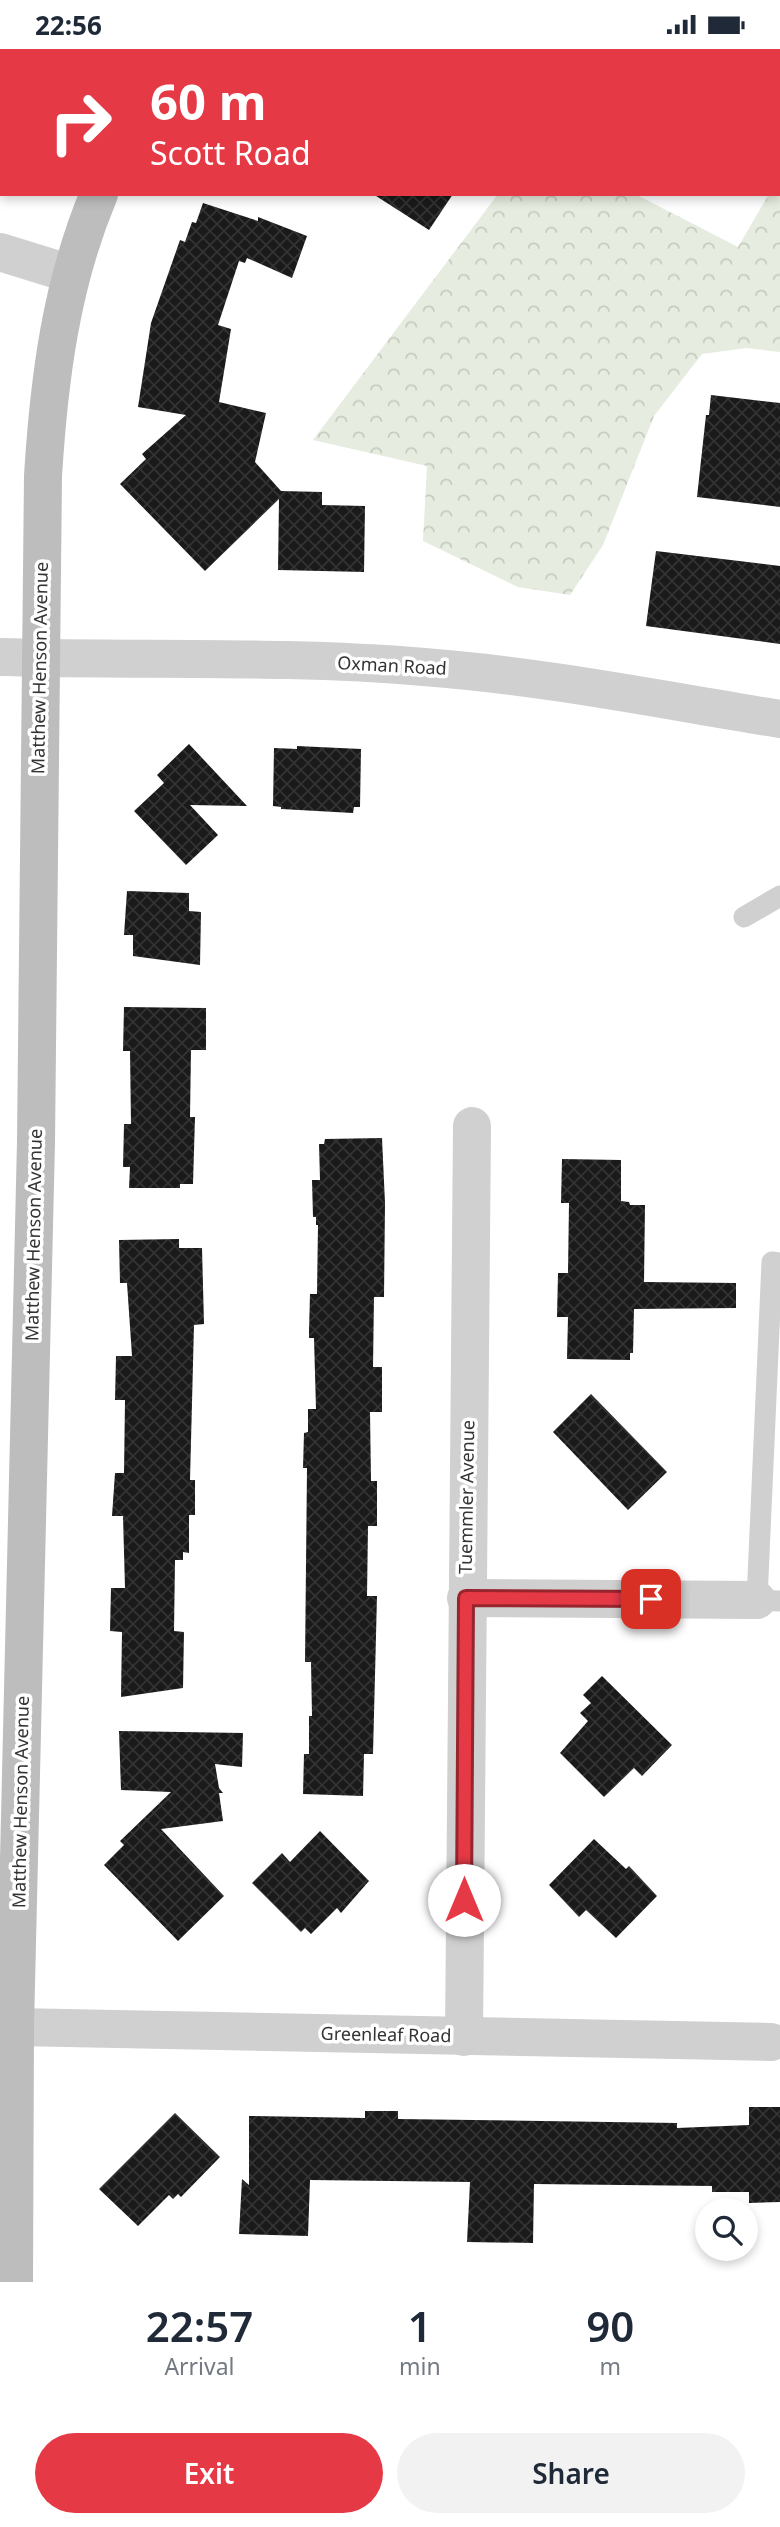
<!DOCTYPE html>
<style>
body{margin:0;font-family:"Noto Sans",sans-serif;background:#f2f2f3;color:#1f2937;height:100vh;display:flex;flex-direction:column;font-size:26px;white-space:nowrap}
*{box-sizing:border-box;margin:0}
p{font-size:23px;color:#747a83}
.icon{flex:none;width:38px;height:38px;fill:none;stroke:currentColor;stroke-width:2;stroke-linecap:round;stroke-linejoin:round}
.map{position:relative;height:2233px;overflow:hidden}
.sheet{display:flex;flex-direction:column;background:#fff;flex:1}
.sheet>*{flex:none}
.guide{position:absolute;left:0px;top:0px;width:780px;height:147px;box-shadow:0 4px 10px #0003;background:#e63946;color:#fff;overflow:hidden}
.tools{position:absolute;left:695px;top:2149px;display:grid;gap:14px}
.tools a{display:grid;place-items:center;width:63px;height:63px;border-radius:50%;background:#fff;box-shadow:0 4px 10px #0003;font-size:35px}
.pin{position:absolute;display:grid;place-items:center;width:60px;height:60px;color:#fff;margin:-30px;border-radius:14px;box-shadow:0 4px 10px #0006}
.me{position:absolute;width:77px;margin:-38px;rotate:0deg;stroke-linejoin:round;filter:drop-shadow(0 0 5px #0008)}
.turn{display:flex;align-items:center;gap:24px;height:147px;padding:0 35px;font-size:32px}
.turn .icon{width:91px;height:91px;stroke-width:2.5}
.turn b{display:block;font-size:49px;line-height:60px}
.eta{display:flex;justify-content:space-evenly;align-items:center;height:119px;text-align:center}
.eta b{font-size:42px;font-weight:600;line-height:49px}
.cta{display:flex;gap:14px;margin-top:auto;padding:14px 35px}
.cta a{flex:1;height:80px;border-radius:42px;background:#e63946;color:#fff;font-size:28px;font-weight:600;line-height:80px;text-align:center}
.cta a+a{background:#f2f2f3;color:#1f2937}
.status{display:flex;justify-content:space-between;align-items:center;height:49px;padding:0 35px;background:#fff;direction:ltr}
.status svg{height:19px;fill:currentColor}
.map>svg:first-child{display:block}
.forest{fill:url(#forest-crowns)}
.building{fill:url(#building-cross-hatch)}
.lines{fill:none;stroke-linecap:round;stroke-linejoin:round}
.lane{stroke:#d0d0d0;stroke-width:21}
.street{stroke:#d0d0d0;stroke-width:38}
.secondary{stroke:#bdbdbd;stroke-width:38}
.route-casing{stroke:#96252e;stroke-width:18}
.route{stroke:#e63946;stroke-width:12}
.labels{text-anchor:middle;stroke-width:7;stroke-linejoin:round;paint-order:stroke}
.street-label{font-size:18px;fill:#333;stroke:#fff}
</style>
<div class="status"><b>22:56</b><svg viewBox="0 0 49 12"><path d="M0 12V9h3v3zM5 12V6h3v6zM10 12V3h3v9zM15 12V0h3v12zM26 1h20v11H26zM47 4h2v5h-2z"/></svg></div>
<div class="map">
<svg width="780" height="2233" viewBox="0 0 780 2233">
<defs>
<pattern id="forest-crowns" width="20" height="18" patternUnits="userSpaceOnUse" patternTransform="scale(1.75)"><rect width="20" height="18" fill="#e6ecdf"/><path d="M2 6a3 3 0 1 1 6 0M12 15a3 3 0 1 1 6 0" fill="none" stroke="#c6cbc0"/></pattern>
<pattern id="building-cross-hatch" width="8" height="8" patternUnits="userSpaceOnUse" patternTransform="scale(1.75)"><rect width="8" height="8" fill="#1a1a1a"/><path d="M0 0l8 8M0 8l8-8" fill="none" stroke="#333"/></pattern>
</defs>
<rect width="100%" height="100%" fill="#fff"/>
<polygon class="forest" points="780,126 780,303 746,299 702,305 654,367 603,496 570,546 518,538 423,492 427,417 313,391 498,145 635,145 738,198 769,145 779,145"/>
<g class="building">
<polygon points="373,145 453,145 429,181"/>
<polygon points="203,154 258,172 258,168 307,187 292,229 247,209 245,214 239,212 218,276 231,280 219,353 266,364 255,413 281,442 322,443 322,456 365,457 364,523 278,521 279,450 205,522 120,435 146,410 142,405 186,366 138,358 151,274 180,191 185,193 192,173 196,174"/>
<polygon points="711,346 780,354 780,458 697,448 706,366 709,366"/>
<polygon points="656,502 780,517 780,595 646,577"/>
<polygon points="189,695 247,757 190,756 218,786 186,816 134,762 164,734 157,726"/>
<polygon points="297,697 361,700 360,758 354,758 353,764 281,760 281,758 273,757 274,699 297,700"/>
<polygon points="127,842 189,844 189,862 201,863 200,916 133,907 133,886 124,886"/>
<polygon points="124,958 206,959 206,1001 191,1001 190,1068 195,1068 193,1135 180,1135 180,1139 129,1139 130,1118 123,1118 124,1075 131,1075 130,1002 123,1002"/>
<polygon points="382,1089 385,1154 384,1248 374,1248 373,1318 382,1318 382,1363 370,1363 371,1432 377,1432 377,1477 368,1477 367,1547 377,1547 373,1705 364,1705 363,1747 303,1745 304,1705 309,1705 309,1667 312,1667 311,1613 305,1613 307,1419 303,1419 304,1384 308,1383 308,1360 316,1360 314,1289 309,1289 309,1282 310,1245 317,1245 318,1176 316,1176 316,1168 313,1168 312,1131 320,1131 319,1095 324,1095 325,1090"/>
<polygon points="562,1110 621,1111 621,1152 629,1153 630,1156 645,1156 644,1233 736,1234 736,1259 634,1260 633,1304 630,1304 630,1311 567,1310 568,1268 557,1268 558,1224 568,1224 569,1154 561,1154"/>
<polygon points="179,1190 179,1199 202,1199 204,1275 194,1276 190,1431 195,1431 195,1466 189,1466 189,1504 183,1503 183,1511 175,1511 174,1582 184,1583 183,1639 121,1648 122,1583 110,1582 111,1539 125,1539 123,1467 112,1467 115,1424 124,1424 125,1351 115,1351 116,1307 132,1307 127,1234 120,1234 119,1191"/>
<polygon points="591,1345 667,1423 628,1461 553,1383"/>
<polygon points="602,1627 672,1696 642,1727 634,1719 604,1748 560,1704 588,1672 580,1664 591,1654 583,1646"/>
<polygon points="119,1682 243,1684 242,1718 215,1715 219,1739 223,1744 219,1744 223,1772 161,1780 224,1847 178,1892 104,1816 124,1796 120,1792 171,1743 121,1741"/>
<polygon points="320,1782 369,1832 341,1864 337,1859 311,1885 305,1879 301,1883 252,1834 282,1804 290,1813"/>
<polygon points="594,1790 626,1820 629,1817 657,1847 616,1889 586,1861 579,1868 549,1836"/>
<polygon points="749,2058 780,2058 780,2153 749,2154 749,2143 712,2143 712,2137 534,2135 533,2194 467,2193 470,2133 310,2131 308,2187 239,2185 242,2130 249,2136 249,2067 365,2069 365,2062 398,2062 398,2070 677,2074 677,2079 749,2076"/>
<polygon points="175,2064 220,2108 181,2148 178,2145 173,2150 169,2146 138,2177 99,2140"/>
</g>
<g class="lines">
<g class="lane">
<polyline points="744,868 780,847"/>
<polyline points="780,1214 772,1213 757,1551 780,1552"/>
</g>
<g class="street">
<polyline points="429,0 431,2"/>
<polyline points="0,203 71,225"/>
<path d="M 0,608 C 141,612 283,606 424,618 C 543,627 662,651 780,670"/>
<polyline points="466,1549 757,1551"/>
<polyline points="15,1978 771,1993"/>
<polyline points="464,1988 472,1077"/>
</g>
<g class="secondary">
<polyline points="171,2 172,0"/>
<path d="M 14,2233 L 15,1978 L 36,1093 L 43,427 C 49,330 61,235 99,145"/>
</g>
</g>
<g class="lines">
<g class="route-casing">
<polyline id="route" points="464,1851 466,1549 651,1550"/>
</g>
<use href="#route" class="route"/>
</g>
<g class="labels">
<g class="street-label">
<text transform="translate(392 617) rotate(3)" y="6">Oxman Road</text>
<text transform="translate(40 619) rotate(-89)" y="6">Matthew Henson Avenue</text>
<text transform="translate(34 1186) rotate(-89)" y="6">Matthew Henson Avenue</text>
<text transform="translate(467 1448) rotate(-89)" y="6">Tuemmler Avenue</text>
<text transform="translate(21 1753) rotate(-89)" y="6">Matthew Henson Avenue</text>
<text transform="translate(386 1986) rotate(1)" y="6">Greenleaf Road</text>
</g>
</g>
</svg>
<div class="tools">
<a><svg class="icon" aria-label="search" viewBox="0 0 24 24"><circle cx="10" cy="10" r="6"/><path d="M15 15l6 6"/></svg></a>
</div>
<div class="pin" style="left:651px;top:1550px;background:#d93025"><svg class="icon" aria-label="arrive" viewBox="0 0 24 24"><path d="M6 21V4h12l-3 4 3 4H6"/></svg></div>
<svg class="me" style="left:464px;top:1851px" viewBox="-20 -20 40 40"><circle r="19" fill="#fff"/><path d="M0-13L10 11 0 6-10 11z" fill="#e63946"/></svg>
<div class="guide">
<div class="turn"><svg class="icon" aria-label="right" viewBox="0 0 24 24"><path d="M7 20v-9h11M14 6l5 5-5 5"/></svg><div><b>60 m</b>Scott Road</div></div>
</div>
</div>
<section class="sheet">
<div class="eta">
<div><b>22:57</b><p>Arrival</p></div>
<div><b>1</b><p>min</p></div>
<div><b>90</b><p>m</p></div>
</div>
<div class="cta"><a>Exit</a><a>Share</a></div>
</section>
